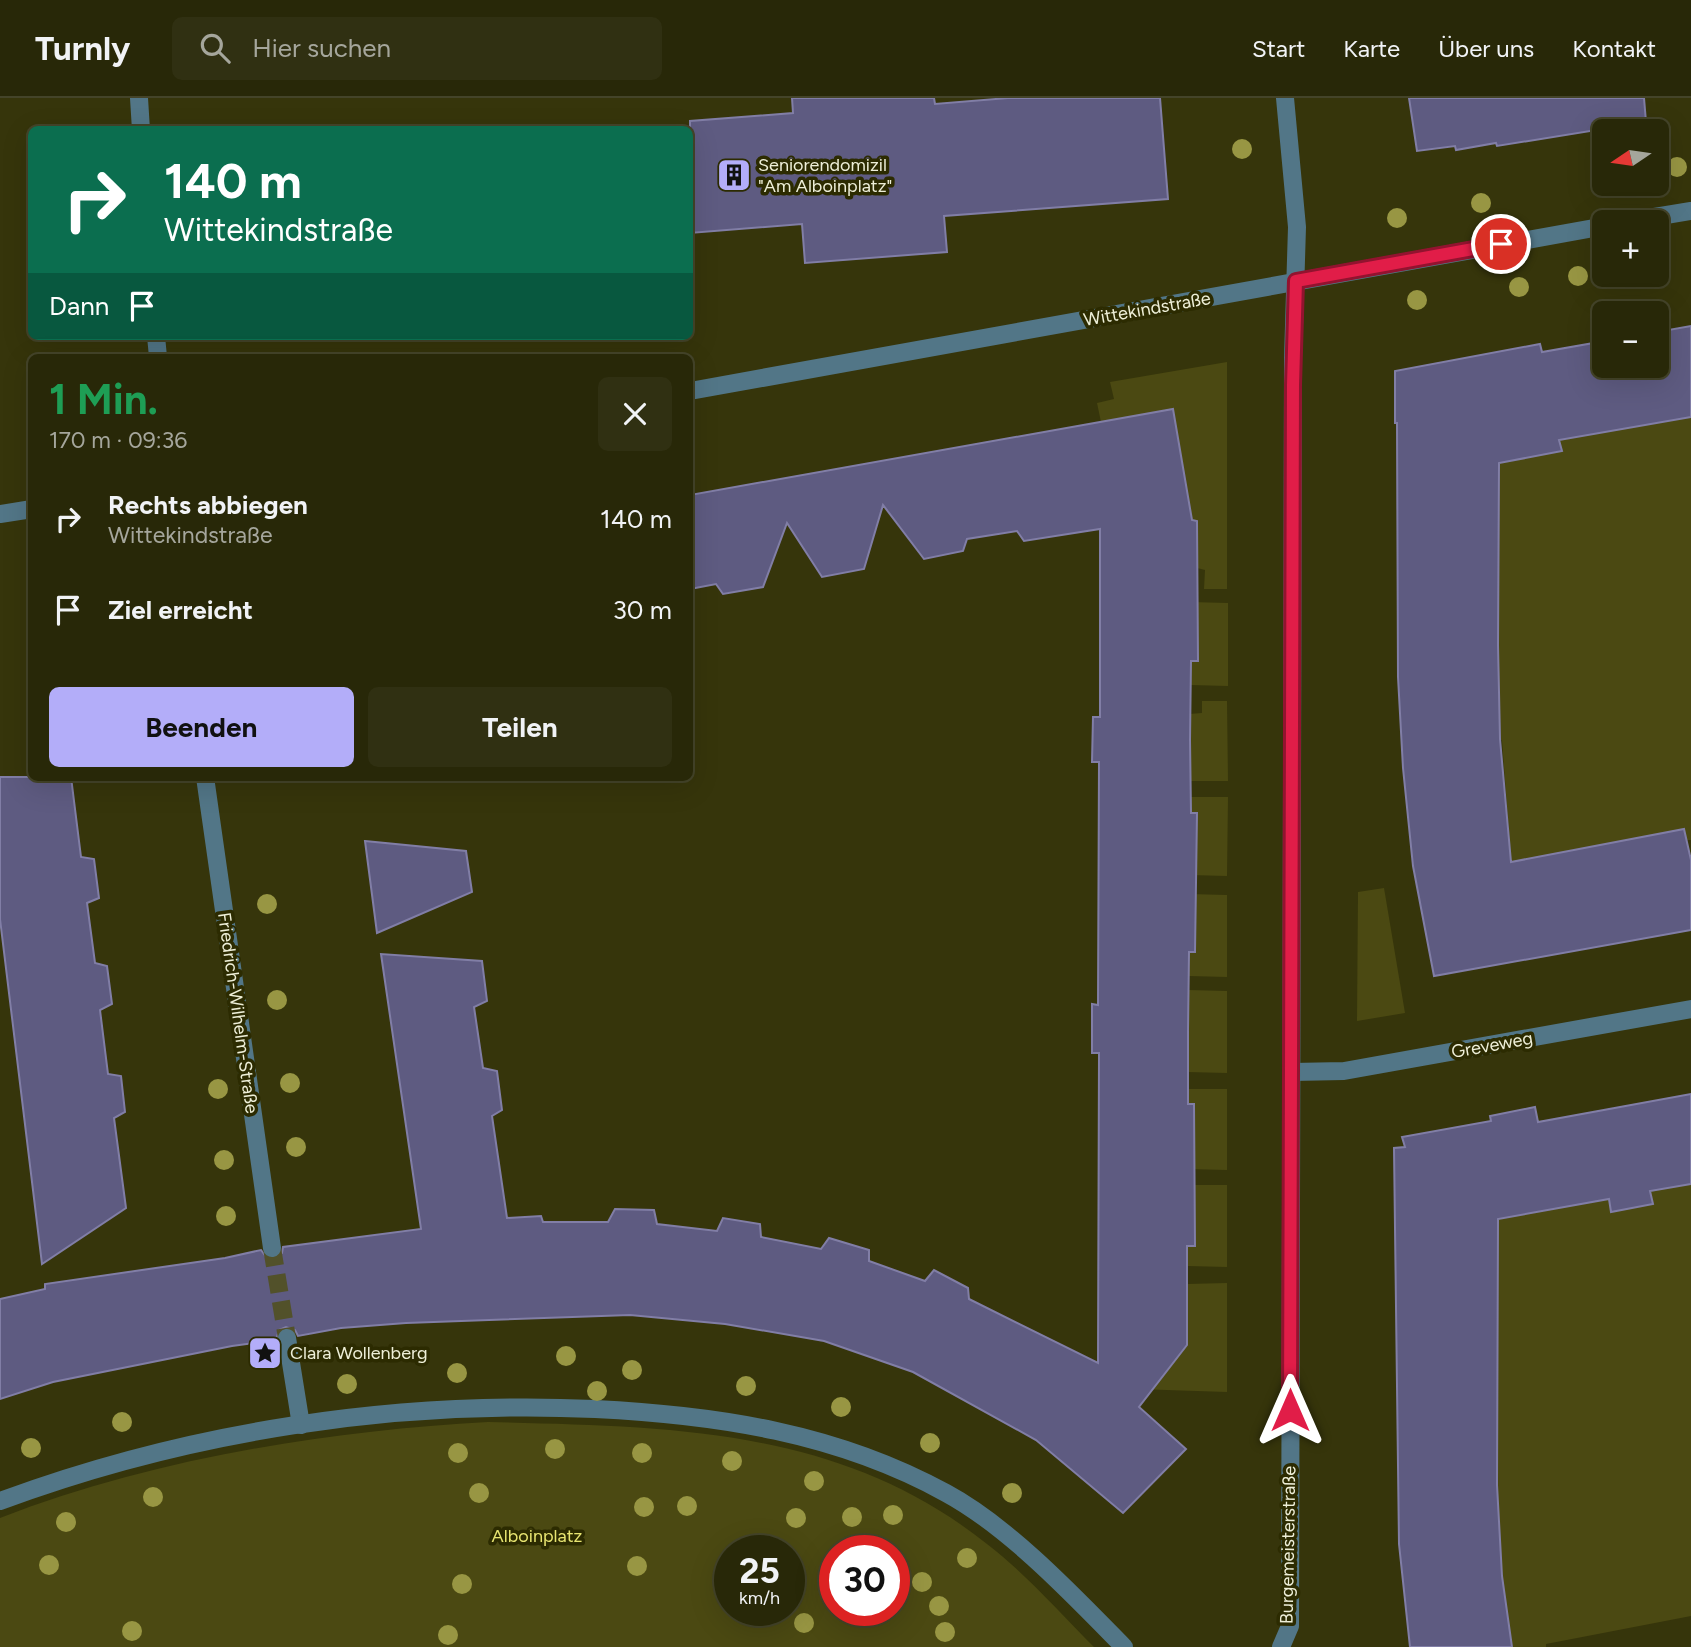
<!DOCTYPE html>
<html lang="de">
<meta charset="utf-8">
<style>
body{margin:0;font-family:Figtree,sans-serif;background:#303012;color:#f1f3f6;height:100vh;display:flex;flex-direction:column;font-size:26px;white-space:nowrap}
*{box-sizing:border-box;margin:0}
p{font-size:23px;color:#a5a69c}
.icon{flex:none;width:38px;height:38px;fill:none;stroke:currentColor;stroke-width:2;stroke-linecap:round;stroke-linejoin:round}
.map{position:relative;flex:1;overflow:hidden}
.side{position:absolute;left:28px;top:256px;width:665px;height:427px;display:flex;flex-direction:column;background:#282808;border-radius:10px;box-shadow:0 7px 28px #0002,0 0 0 2px #444429}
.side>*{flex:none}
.guide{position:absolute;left:28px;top:28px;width:665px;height:214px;border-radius:10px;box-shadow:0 7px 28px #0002,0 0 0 2px #444429;background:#0b6e4f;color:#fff;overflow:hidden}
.needle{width:46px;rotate:257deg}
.controls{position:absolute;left:1592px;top:21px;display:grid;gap:14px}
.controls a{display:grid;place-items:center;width:77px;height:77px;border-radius:10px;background:#282808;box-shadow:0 7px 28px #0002,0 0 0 2px #444429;font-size:35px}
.speed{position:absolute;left:714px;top:1437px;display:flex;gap:14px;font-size:35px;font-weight:700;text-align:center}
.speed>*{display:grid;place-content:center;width:91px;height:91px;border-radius:50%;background:#282808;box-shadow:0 7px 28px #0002,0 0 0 2px #444429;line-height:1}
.speed small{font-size:18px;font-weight:400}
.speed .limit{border:10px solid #d22;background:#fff;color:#111}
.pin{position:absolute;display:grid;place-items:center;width:60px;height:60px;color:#fff;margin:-30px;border:4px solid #fff;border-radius:50%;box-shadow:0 2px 7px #0007}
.me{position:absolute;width:77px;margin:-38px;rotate:0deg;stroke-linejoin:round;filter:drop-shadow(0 0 5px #0008)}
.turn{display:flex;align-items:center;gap:24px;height:147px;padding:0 21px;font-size:32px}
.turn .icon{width:91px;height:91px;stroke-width:2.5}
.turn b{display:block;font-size:49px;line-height:60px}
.then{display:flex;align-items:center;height:66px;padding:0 21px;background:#0003;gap:14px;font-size:26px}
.round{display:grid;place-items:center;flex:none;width:74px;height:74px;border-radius:10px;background:#303012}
.overview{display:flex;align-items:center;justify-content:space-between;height:119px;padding:0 21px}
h1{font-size:42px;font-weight:700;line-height:52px;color:#1e9e55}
.primary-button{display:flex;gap:14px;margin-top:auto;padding:14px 21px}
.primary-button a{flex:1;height:80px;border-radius:10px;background:#b3adf9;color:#111;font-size:28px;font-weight:700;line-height:80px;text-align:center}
.primary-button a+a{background:#303012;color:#f1f3f6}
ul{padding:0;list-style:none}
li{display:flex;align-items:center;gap:21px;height:91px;padding:0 21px}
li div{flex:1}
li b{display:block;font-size:26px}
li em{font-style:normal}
header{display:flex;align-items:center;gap:42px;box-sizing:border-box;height:98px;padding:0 35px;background:#282808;border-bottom:2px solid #444429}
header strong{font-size:33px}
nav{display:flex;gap:38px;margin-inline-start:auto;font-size:24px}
.search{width:490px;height:63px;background:#303012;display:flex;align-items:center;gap:18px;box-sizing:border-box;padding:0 24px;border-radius:10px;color:#a5a69c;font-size:26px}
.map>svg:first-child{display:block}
.green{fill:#4b4912;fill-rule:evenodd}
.building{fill:#5e5b81;stroke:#817ea6;stroke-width:2}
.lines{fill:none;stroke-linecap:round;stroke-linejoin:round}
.street-tunnel{stroke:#52512a;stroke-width:18;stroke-dasharray:18 9;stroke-linecap:butt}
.street{stroke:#527687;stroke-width:18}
.tree{fill:#989643}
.route-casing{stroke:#92132f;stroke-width:18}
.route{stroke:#e11d48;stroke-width:12}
.labels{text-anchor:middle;stroke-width:7;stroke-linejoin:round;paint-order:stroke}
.poi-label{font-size:18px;fill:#eeefd8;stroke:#2c2b01;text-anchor:start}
.street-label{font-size:18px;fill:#eeefd8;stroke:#2c2b01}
.park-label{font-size:18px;fill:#e8e571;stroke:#2c2b01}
</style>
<header>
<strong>Turnly</strong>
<div class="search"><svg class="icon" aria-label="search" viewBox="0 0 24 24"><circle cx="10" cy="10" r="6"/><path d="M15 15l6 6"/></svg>Hier suchen</div>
<nav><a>Start</a><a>Karte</a><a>Über uns</a><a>Kontakt</a></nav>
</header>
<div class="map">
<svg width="1691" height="1549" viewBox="0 0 1691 1549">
<rect width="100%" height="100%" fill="#36350b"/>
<g class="green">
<polygon points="1227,264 1227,491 1204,491 1205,472 1197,470 1197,423 1192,422 1173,311 1101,324 1097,305 1114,301 1110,284"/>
<polygon points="1691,319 1691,742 1686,742 1683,731 1640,739 1579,763 1576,751 1554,756 1503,793 1511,761 1502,642 1489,642 1499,598 1498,461 1489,356 1542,357 1562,353 1559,342"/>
<polygon points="1190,504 1228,505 1228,588 1190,587 1190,563 1198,563 1198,521 1190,521"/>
<polygon points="1202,603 1227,603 1228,683 1189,683 1189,616 1202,615"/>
<polygon points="1189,699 1228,699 1227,778 1189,777 1197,759 1197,716 1188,716"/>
<polygon points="1384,790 1405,915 1357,923 1358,794"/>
<polygon points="1189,796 1227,797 1227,879 1188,878 1188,854 1195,854 1196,812"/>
<polygon points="1188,892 1227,893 1227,975 1187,974"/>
<polygon points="1188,991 1227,991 1227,1072 1187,1071"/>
<polygon points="1691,1086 1691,1518 1546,1546 1546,1549 1500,1549 1510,1538 1505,1499 1493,1500 1501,1461 1499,1417 1487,1417 1497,1372 1497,1327 1486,1127 1500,1119 1609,1101 1611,1114 1653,1106 1650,1093"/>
<polygon points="1188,1087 1227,1087 1227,1169 1187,1168 1187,1148 1195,1148 1195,1103"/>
<polygon points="1227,1185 1227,1294 1136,1291 1162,1278 1188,1246 1180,1233 1187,1186"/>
<path d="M 488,1324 C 667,1329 839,1328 987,1446 C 1026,1476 1059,1514 1094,1549 L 0,1549 L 0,1420 C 151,1361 326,1333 488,1324 ZM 730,1452 L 789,1452 L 789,1512 L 730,1512 ZM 894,1452 L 894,1512 L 835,1512 L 835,1452 Z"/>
</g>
<g class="building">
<polygon points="792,0 934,0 935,6 1008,0 1160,0 1168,101 944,118 947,154 805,165 802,126 690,135 690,23 793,15"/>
<polygon points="1409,0 1644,0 1646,24 1497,48 1496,45 1456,52 1455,48 1417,53"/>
<polygon points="1691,228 1691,319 1559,342 1562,353 1499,365 1498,547 1500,641 1511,764 1684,731 1691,762 1691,832 1434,878 1413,768 1403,670 1398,579 1397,325 1395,325 1395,273 1540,246 1542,254 1605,243 1605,268 1657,268 1657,234"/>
<polygon points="1173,311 1192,422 1197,423 1198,563 1191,563 1190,642 1191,715 1197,715 1195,854 1189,854 1188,933 1188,1006 1194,1006 1195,1148 1187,1148 1187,1247 1139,1309 1186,1351 1123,1415 1036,1342 913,1274 824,1243 725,1226 630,1217 406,1225 341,1230 298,1238 295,1232 286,1229 279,1232 276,1242 232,1248 53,1284 0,1301 0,1201 45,1191 45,1186 225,1160 261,1152 267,1160 274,1161 282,1155 283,1149 421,1131 381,856 482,863 487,903 474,909 483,970 497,973 502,1012 492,1018 507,1120 541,1118 543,1124 608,1124 615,1111 654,1112 657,1126 717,1133 723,1120 760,1126 761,1139 821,1151 829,1140 869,1152 869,1163 925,1183 934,1172 968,1190 969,1201 1098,1265 1099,955 1092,955 1092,906 1098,907 1099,664 1092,664 1093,619 1100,619 1100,431 1024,443 1017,433 967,441 963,453 924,461 883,407 864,471 822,479 787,425 763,489 723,496 716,486 690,491 690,397"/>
<polygon points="0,679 71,679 81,759 94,761 99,800 87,805 95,865 107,868 112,906 100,912 108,976 121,978 125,1014 114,1020 126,1110 42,1166 0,821"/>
<polygon points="365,743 466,753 472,794 377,835"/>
<polygon points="1691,996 1691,1086 1650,1093 1653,1106 1611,1114 1609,1101 1498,1121 1497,1387 1502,1478 1512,1549 1410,1549 1399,1446 1394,1050 1405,1049 1402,1039 1491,1023 1490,1018 1535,1009 1538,1024"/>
</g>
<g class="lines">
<polyline class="street-tunnel" points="272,1150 287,1240"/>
<g class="street">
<polyline points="139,0 141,32"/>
<polyline points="1624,124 1691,113"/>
<polyline points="156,238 158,259"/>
<polyline points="690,293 1605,128"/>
<polyline points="0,416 32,411"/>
<polyline points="205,679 272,1150"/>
<polyline points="1292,974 1344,973 1691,911"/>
<polyline points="287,1240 301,1327"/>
<path d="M 0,1403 C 189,1333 394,1302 595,1311 C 717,1317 837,1335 946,1395 C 1009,1429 1074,1498 1124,1549"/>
<polyline points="1281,1549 1290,1528 1293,260 1297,129 1285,0"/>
</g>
</g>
<g class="tree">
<circle cx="1242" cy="51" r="10"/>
<circle cx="1677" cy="69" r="10"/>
<circle cx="1481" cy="105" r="10"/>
<circle cx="1397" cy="120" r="10"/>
<circle cx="1578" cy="178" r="10"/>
<circle cx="1519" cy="189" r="10"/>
<circle cx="1417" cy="202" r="10"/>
<circle cx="267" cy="806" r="10"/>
<circle cx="277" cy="902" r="10"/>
<circle cx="290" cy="985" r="10"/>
<circle cx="218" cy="991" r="10"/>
<circle cx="296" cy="1049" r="10"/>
<circle cx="224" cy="1062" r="10"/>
<circle cx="226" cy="1118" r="10"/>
<circle cx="566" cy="1258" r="10"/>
<circle cx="632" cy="1272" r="10"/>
<circle cx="457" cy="1275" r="10"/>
<circle cx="347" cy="1286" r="10"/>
<circle cx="746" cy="1288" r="10"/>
<circle cx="597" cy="1293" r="10"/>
<circle cx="841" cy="1309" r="10"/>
<circle cx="122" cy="1324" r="10"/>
<circle cx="930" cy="1345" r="10"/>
<circle cx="31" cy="1350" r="10"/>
<circle cx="555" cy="1351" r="10"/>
<circle cx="458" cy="1355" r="10"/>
<circle cx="642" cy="1355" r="10"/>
<circle cx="732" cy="1363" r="10"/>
<circle cx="814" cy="1383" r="10"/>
<circle cx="479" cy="1395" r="10"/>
<circle cx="1012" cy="1395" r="10"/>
<circle cx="153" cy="1399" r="10"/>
<circle cx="687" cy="1408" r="10"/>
<circle cx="644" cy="1409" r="10"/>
<circle cx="893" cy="1417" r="10"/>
<circle cx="852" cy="1419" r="10"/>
<circle cx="796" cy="1420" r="10"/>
<circle cx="66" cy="1424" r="10"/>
<circle cx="967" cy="1460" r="10"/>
<circle cx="49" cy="1467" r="10"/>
<circle cx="637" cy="1468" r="10"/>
<circle cx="922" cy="1484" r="10"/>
<circle cx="462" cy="1486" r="10"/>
<circle cx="939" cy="1508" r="10"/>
<circle cx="804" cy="1525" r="10"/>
<circle cx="132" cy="1533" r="10"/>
<circle cx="945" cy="1534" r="10"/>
<circle cx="448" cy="1537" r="10"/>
</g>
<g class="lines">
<g class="route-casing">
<polyline id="route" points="1290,1312 1293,287 1296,183 1501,146"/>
</g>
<use href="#route" class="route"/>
</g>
<defs>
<g id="building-square" transform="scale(1.75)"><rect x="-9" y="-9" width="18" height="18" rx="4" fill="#b3adf9" stroke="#2c2b01"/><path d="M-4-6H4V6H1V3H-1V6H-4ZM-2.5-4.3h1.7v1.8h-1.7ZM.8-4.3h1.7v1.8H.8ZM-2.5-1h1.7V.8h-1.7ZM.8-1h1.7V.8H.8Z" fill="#111"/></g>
<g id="sight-square" transform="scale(1.75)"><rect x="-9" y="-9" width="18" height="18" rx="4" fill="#b3adf9" stroke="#2c2b01"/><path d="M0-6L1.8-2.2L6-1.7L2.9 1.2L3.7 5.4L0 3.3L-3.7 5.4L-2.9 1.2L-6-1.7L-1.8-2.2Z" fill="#111"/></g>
</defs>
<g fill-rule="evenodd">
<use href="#building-square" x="734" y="77"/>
<use href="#sight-square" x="265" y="1255"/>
</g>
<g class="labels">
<g class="poi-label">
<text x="758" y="73">Seniorendomizil<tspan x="758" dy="21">"Am Alboinplatz"</tspan></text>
<text x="290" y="1261">Clara Wollenberg</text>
</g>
<g class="street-label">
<text transform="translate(1147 211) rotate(-10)" y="6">Wittekindstraße</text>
<text transform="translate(238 915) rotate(82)" y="6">Friedrich-Wilhelm-Straße</text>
<text transform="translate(1492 947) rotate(-10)" y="6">Greveweg</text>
<text transform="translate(1288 1447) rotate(-89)" y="6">Burgemeisterstraße</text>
</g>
<g class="park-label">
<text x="537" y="1444">Alboinplatz</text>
</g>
</g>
</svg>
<div class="controls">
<a><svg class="needle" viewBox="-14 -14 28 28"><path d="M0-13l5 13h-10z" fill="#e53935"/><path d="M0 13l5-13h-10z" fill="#a5a69c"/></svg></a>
<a>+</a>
<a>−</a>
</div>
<div class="speed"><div>25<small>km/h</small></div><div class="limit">30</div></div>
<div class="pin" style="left:1501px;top:146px;background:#d93025"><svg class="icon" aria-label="arrive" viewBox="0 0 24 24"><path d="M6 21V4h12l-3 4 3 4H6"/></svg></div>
<svg class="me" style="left:1290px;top:1312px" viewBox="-20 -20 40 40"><path d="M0-17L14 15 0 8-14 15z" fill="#e11d48" stroke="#fff" stroke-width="4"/></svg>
<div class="guide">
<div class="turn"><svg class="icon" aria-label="right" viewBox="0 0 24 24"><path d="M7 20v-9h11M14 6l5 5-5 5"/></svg><div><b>140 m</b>Wittekindstraße</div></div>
<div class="then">Dann<svg class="icon" aria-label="arrive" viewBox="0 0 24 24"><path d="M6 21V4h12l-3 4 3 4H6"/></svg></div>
</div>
<section class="side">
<div class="overview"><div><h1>1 Min.</h1><p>170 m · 09:36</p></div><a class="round"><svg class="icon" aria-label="close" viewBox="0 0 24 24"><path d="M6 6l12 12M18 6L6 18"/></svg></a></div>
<ul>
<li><svg class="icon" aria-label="right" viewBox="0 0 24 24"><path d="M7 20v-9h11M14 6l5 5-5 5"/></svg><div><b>Rechts abbiegen</b><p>Wittekindstraße</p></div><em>140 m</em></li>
<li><svg class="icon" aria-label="arrive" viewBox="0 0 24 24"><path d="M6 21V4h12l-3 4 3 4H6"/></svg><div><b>Ziel erreicht</b></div><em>30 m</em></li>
</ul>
<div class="primary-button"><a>Beenden</a><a>Teilen</a></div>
</section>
</div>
